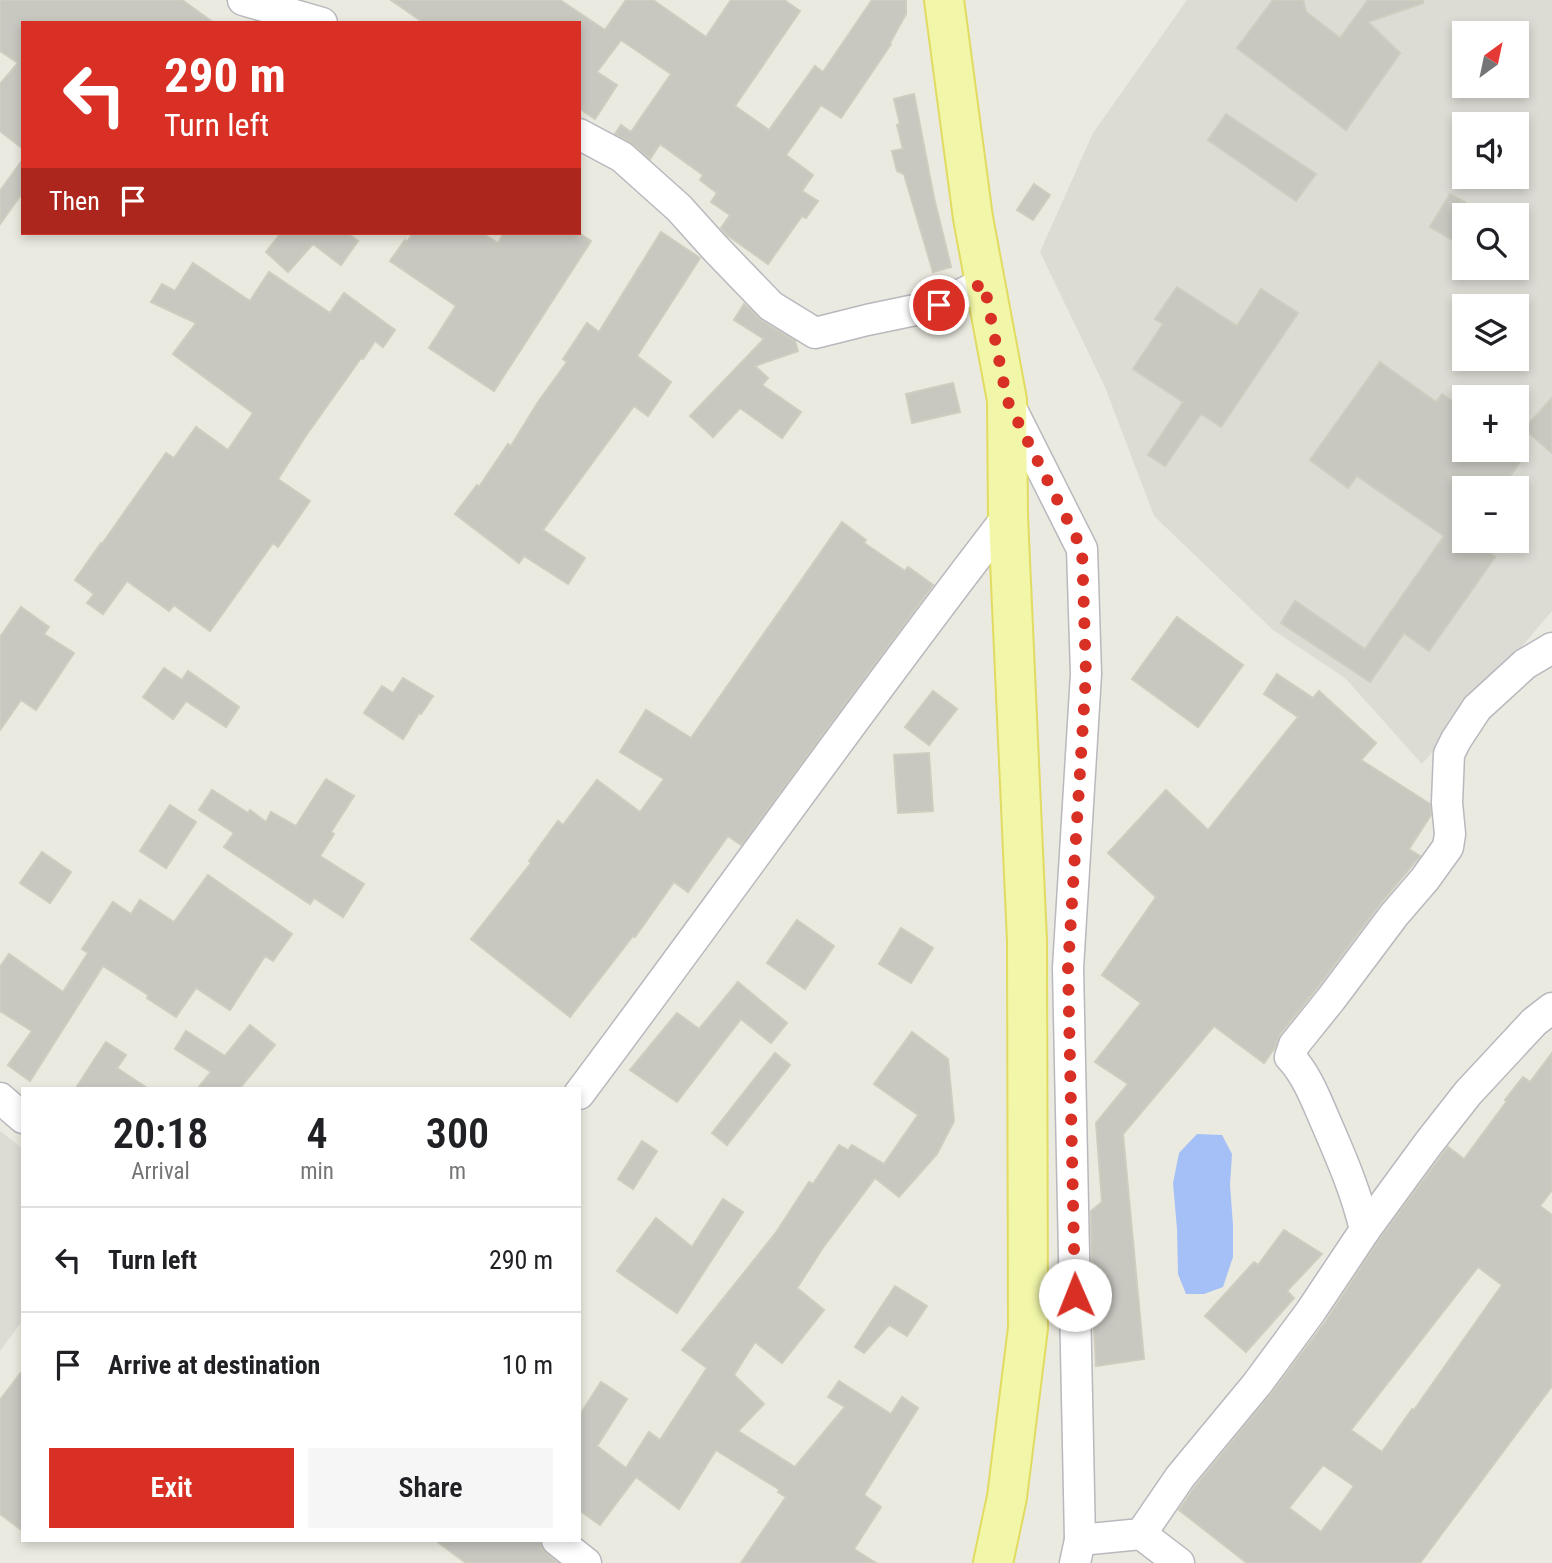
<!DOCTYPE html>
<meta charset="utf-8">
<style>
body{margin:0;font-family:"Roboto Condensed",sans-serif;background:#f6f6f6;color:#202124;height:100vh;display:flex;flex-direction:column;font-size:26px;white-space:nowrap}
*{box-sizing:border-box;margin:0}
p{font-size:23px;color:#757577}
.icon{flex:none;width:38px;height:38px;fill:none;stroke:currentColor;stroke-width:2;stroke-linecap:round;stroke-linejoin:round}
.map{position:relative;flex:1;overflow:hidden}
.drawer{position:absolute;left:21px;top:1087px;width:560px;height:455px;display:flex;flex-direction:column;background:#fff;border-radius:0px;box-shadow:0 4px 10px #0003}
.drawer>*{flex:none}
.top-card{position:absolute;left:21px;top:21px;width:560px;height:214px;border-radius:0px;box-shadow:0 4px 10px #0003;background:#d93025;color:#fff;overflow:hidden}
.needle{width:46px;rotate:33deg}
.tools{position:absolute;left:1452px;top:21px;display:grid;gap:14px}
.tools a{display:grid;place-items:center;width:77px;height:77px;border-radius:0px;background:#fff;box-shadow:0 4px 10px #0003;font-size:35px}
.pin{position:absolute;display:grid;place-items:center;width:60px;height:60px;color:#fff;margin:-30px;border:4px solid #fff;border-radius:50%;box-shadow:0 2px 7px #0007}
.me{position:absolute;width:77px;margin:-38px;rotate:359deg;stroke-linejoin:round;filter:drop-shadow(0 0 5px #0008)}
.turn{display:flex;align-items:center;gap:24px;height:147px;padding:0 28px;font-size:32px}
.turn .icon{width:91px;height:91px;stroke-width:2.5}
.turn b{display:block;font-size:49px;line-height:60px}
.then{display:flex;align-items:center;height:66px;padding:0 28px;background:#0003;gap:14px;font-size:26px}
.eta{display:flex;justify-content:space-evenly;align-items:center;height:119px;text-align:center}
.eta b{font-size:42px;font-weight:600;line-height:49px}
.action{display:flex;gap:14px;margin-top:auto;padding:14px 28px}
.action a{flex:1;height:80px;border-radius:0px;background:#d93025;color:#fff;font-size:28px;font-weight:600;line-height:80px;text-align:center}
.action a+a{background:#f6f6f6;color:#202124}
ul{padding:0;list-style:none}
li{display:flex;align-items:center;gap:21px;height:105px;padding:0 28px;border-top:2px solid #e0e0e0}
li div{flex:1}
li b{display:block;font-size:26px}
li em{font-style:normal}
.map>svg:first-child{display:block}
.industrial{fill:#dcdbd4;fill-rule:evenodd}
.water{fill:#a5c0f6}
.building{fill:#c8c7c0;stroke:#cecdbf;stroke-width:2;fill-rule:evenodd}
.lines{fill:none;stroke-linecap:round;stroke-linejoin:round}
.minor-casing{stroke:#b8b8be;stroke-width:33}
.major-casing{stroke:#e2db61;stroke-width:42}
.minor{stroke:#fff;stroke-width:30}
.major{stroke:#f1f6a9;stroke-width:38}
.route{stroke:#d93025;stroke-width:12;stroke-dasharray:0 21.6}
</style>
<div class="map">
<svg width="1552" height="1563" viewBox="0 0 1552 1563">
<rect width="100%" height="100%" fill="#eaeae0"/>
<g class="industrial">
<path d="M 1187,0 L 1552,0 L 1552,611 L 1422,764 L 1345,678 L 1273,630 L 1154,516 L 1105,387 L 1040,252 L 1093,133 ZM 1465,33 L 1517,33 L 1517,86 L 1465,86 ZM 1465,124 L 1517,124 L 1517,177 L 1465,177 ZM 1465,215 L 1517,215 L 1517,268 L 1465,268 ZM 1177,287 L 1230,322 L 1209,354 L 1156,319 ZM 1261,289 L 1297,312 L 1252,381 L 1217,358 ZM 1465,306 L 1517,306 L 1517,359 L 1465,359 ZM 1379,362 L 1418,389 L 1348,487 L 1310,460 ZM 1442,394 L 1465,410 L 1465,397 L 1517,397 L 1517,442 L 1528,449 L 1502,488 L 1517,488 L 1517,541 L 1472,541 L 1495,558 L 1429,651 L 1385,620 L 1451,526 L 1454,497 L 1486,450 L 1470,450 L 1422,520 L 1377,489 ZM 1296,602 L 1384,661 L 1370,682 L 1282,623 Z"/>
<polygon points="0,1131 23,1149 23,1320 0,1351"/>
</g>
<polygon class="water" points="1197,1134 1222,1135 1232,1154 1230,1185 1233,1225 1233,1257 1223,1287 1204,1294 1186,1294 1178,1274 1177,1229 1173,1183 1179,1153"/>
<g class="building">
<polygon points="0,0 182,0 214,23 23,23 23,149 0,131 0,84 18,63 0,51"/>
<polygon points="391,0 560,0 605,30 626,0 653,0 706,37 731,0 784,0 800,11 735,106 769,130 815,66 823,72 872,0 906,0 906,14 890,43 891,44 841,118 821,105 786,155 813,175 802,191 818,201 806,218 802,216 768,264 727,235 721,228 730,215 711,202 717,193 700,180 703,175 660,144 650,159 633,144 615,134 621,125 631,132 671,74 621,40 597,72 617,85 595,119 579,108 579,23 424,23"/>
<polygon points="1273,0 1303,0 1306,12 1340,38 1368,0 1423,0 1423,3 1368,22 1400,53 1346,130 1237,48"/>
<polygon points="914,94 934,198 951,267 933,272 904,174 897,171 892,151 903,149 897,125 900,124 894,99"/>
<polygon points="1226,114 1316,174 1296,201 1208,140"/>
<polygon points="23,159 23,192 0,224 0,191"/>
<polygon points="1034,184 1050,195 1033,220 1017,210"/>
<polygon points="1450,194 1465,202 1465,247 1430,227"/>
<polygon points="661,232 700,258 637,356 671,382 648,416 634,406 543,530 585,558 568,584 524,556 519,563 455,514 477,485 479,487 508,444 511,446 538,402 567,362 563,359 587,323 599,332"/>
<polygon points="281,233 347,233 358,241 341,265 313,244 288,272 266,252"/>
<polygon points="413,233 482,233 498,243 504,233 579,233 591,241 494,391 429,348 456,306 390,261 405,240 407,242"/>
<polygon points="193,263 250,301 269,272 330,313 344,293 395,330 383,347 375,341 363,359 361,358 305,437 278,479 310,501 278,547 273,543 210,631 174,605 169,611 127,581 103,614 87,603 94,594 75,580 101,543 102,544 166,453 174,458 196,427 228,450 253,413 173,354 196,323 151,302 162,284 175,291"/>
<polygon points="1177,287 1237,326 1261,289 1298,313 1221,427 1201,414 1165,466 1148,455 1183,402 1133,369 1163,324 1155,319"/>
<polygon points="744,304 762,321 795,341 798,351 755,366 768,378 762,385 801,412 782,438 740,408 713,437 690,416 764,339 734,320"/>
<polygon points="1380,362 1436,402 1442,394 1465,410 1465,450 1528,450 1502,488 1465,488 1465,541 1472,541 1495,557 1429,651 1404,633 1370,682 1281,623 1295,601 1365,649 1444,536 1357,476 1348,488 1310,460"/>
<polygon points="953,383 960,412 912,423 906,394"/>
<polygon points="1552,398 1552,453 1524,429"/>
<polygon points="842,522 866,540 864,543 905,571 908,567 933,585 741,845 728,836 688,892 674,882 635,937 633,936 570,1017 471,939 531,863 529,861 558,821 563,825 597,780 640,812 664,779 620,752 646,710 691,738"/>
<polygon points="21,607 49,627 44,634 74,653 36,710 21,700 0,730 0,637"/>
<polygon points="1177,617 1243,665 1198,727 1132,679"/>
<polygon points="164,668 182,680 188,671 239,707 226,727 186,701 173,719 143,697"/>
<polygon points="1277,674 1313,698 1319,691 1376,743 1361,760 1430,804 1431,815 1409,849 1420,856 1380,904 1317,988 1280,1034 1274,1049 1264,1063 1214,1026 1123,1134 1144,1359 1096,1366 1092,1292 1091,1211 1102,1202 1096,1123 1128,1084 1095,1062 1141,1003 1102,975 1156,897 1108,853 1166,790 1208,830 1298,717 1264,694"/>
<polygon points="403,678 433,696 421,714 419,713 403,739 364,713 382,686 393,693"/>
<polygon points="933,691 957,709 929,745 905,727"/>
<polygon points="929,753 933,811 898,813 894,755"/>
<polygon points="326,779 354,796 331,832 334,834 320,856 364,884 343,917 314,898 310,904 224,847 234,833 199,810 212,790 248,813 250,810 266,822 271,812 296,826"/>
<polygon points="170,805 196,822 166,868 140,851"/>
<polygon points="42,852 71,872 50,903 20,883"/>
<polygon points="208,875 292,934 273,961 265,956 230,1010 196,988 176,1017 147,998 148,995 103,966 30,1081 8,1065 32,1031 0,1011 0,967 9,954 63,992 88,953 82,949 113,902 131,914 140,900 174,922"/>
<polygon points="797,920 834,946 805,989 767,963"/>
<polygon points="901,928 933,948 911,983 879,964"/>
<polygon points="738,982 787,1023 771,1043 741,1019 677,1102 630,1070 677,1013 699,1029"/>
<polygon points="250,1025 275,1045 240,1088 198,1088 211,1072 175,1049 186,1031 225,1056"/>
<polygon points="912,1032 948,1059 954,1121 937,1154 899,1197 875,1178 822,1249 797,1288 824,1310 782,1363 755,1342 734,1375 764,1404 738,1431 795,1467 845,1407 828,1397 839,1381 891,1414 902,1397 918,1408 864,1495 881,1507 854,1549 876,1563 741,1563 786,1497 778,1492 780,1490 716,1450 679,1509 636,1477 600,1525 579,1510 579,1416 601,1382 627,1399 597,1446 626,1468 649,1432 660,1440 707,1368 682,1350 775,1234 809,1182 813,1184 839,1145 848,1150 852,1145 884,1164 918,1115 874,1084"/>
<polygon points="106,1042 126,1055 117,1068 147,1088 76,1088"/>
<polygon points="775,1053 790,1065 727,1145 712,1133"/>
<path d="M 1552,1053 L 1552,1190 L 1540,1206 L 1552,1215 L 1552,1386 L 1420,1563 L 1247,1563 L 1179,1510 L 1194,1488 L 1271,1394 L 1326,1321 L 1379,1240 L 1448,1147 L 1464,1159 L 1507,1101 L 1505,1100 L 1523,1077 L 1530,1082 ZM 1478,1267 L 1502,1285 L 1414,1410 L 1412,1409 L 1382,1452 L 1351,1430 ZM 1323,1465 L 1354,1486 L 1321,1532 L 1289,1508 Z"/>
<polygon points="642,1141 657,1151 633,1189 618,1179"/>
<polygon points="723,1199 743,1212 677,1313 617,1271 656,1218 692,1247"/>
<polygon points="1284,1230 1322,1254 1287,1291 1294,1298 1246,1352 1205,1316 1254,1262 1258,1265"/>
<polygon points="895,1286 927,1306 907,1336 889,1325 864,1353 855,1347"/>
<polygon points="23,1370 23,1531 0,1514 0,1400"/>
<polygon points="435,1540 540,1540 541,1547 546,1553 558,1563 466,1563"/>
</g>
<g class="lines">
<g class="minor-casing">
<g id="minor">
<polyline points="243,0 322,23"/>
<polyline points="579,134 622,157 679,208 716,249 771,306 815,333 867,320 939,305 984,283"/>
<polyline points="1009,404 1082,549 1086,674 1068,968 1080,1540 1075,1563"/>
<path d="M 579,1094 C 723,902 861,706 1008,516"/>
<polyline points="0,1098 23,1118"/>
<path d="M 1365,1230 C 1356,1191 1340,1155 1324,1118 C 1315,1097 1306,1074 1290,1057 L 1294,1045 L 1331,999 L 1394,915 L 1425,879 L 1448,847 L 1450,834 L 1447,803 L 1449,754 L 1456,740 L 1477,708 L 1525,664 L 1552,648"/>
<polyline points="1141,1534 1179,1563"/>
<polyline points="557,1540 586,1563"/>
<polyline points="1080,1540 1141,1534 1180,1477 1257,1384 1311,1311 1365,1230 1428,1144 1468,1093 1534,1022 1552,1008"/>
</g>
</g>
<g class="major-casing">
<polyline id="major" points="944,0 973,218 1007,400 1008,516 1027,941 1028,1328 1007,1497 993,1563"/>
</g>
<use href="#minor" class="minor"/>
<use href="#major" class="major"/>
</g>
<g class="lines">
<polyline class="route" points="939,305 984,283 1007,400 1082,549 1086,674 1068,968 1075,1295"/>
</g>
</svg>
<div class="tools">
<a><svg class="needle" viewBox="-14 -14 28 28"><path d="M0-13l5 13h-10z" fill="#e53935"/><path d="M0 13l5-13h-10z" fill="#757577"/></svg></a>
<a><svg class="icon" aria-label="sound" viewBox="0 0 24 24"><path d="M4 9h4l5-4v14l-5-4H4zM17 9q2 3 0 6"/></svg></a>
<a><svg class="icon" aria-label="search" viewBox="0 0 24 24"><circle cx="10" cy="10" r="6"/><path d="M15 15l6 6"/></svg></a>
<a><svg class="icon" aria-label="layers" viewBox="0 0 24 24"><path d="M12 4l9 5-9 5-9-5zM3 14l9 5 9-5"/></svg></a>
<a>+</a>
<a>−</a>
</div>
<div class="pin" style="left:939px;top:305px;background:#d93025"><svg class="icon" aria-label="arrive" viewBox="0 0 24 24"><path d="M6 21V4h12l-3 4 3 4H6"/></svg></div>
<svg class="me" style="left:1075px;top:1295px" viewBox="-20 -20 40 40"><circle r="19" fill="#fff"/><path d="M0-13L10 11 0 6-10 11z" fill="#d93025"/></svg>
<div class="top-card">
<div class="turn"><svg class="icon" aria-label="left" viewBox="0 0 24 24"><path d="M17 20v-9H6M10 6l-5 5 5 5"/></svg><div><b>290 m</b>Turn left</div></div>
<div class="then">Then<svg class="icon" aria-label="arrive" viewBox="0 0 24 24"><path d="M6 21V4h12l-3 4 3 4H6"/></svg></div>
</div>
<section class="drawer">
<div class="eta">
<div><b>20:18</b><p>Arrival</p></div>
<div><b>4</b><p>min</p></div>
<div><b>300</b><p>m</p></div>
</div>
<ul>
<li><svg class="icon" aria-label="left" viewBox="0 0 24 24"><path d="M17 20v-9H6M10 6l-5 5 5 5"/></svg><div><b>Turn left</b></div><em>290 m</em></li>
<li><svg class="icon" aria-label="arrive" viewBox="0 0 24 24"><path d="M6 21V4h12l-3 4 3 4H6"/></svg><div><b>Arrive at destination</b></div><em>10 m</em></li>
</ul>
<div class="action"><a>Exit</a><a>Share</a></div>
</section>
</div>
